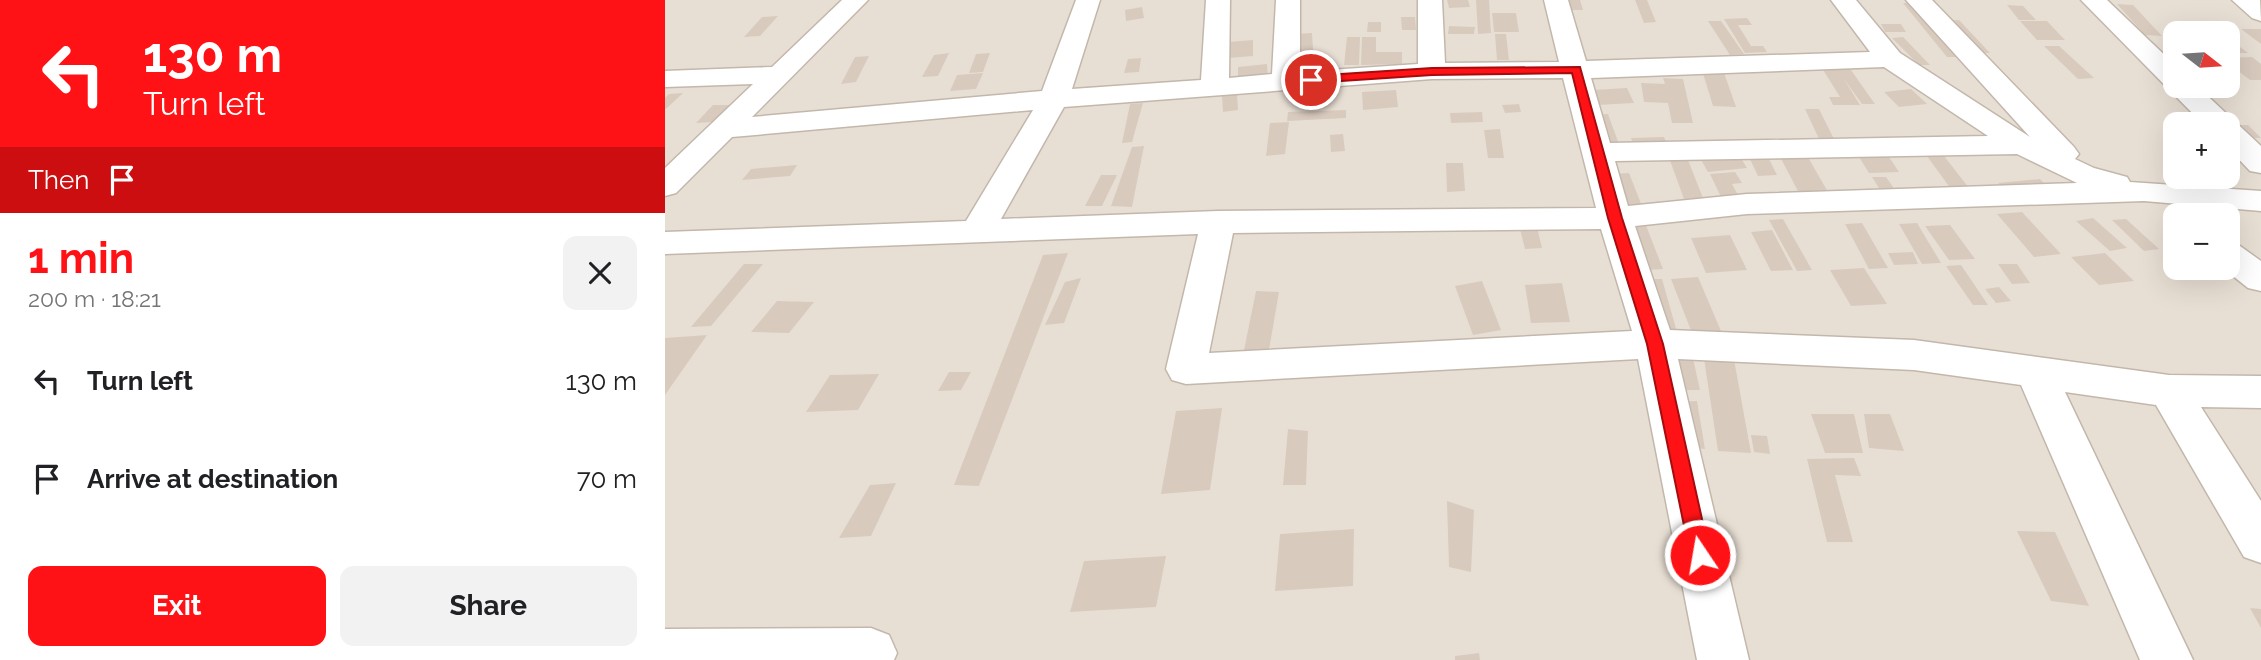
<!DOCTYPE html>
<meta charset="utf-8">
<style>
body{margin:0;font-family:Raleway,sans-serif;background:#f2f2f2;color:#202124;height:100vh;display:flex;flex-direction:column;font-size:26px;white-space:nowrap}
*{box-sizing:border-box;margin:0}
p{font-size:23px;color:#757577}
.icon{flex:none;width:38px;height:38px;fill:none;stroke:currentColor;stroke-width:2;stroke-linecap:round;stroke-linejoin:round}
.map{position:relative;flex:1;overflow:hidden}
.sheet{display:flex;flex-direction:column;background:#fff;width:665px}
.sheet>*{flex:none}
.hud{background:#ff1215;color:#fff;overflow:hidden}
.needle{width:46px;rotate:107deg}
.tools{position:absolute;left:1498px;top:21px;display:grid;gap:14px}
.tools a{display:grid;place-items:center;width:77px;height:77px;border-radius:14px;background:#fff;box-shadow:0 7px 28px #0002;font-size:35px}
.pin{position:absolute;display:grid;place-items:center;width:60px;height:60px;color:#fff;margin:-30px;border:4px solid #fff;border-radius:50%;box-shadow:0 2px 7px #0007}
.me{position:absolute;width:77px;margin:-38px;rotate:348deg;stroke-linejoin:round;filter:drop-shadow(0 0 5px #0008)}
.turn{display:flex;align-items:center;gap:24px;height:147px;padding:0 28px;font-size:32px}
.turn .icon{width:91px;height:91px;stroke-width:2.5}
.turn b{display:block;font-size:49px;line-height:60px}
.then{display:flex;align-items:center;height:66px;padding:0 28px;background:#0003;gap:14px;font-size:26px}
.round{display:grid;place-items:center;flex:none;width:74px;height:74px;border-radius:14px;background:#f2f2f2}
.head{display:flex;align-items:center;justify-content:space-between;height:119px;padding:0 28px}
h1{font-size:42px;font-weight:700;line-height:52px;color:#ff1215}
.button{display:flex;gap:14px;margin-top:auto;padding:14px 28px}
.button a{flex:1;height:80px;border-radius:14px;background:#ff1215;color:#fff;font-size:28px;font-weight:700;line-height:80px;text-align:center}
.button a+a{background:#f2f2f2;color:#202124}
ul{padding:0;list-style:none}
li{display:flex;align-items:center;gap:21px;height:98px;padding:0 28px}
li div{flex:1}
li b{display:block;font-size:26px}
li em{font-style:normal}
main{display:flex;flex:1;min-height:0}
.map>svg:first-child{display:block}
.residential{fill:#e8dfd4;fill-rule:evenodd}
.building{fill:#d9cabe}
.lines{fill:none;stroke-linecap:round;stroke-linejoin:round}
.minor-casing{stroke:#c3b7ab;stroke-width:3}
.minor{fill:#fff;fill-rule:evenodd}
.route{fill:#ff1215;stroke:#a60c0e;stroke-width:2}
</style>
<main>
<section class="sheet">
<div class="hud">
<div class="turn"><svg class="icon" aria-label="left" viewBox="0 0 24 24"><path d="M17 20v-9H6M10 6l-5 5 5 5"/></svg><div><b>130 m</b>Turn left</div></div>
<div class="then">Then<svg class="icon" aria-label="arrive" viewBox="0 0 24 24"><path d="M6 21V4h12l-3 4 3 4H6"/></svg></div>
</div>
<div class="head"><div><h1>1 min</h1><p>200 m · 18:21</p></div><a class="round"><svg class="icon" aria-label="close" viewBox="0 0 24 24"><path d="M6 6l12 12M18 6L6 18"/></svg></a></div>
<ul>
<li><svg class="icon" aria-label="left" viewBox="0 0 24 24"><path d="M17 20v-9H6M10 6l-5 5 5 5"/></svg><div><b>Turn left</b></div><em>130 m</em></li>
<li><svg class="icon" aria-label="arrive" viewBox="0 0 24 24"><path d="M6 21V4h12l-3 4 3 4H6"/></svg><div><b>Arrive at destination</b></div><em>70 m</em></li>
</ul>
<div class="button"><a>Exit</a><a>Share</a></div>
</section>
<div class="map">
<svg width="1596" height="660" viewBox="0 0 1596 660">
<rect width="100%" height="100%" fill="#f4eee6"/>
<path class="residential" d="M 0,0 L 1596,0 L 1596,660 L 0,660 ZM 1510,33 L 1563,33 L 1563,86 L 1510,86 ZM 1510,124 L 1563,124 L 1563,177 L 1510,177 ZM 1510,215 L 1563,215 L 1563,268 L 1510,268 Z"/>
<g class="building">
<polygon points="782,0 803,0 805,7 784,8"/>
<polygon points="811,0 824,0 826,33 813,34"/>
<polygon points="902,0 915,0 918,10 906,10"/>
<polygon points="970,0 982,0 991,22 979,23"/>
<polygon points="1238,3 1250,3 1295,57 1282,57"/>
<polygon points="1452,4 1468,5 1497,36 1480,35"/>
<polygon points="1342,5 1358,6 1371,20 1354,20"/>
<polygon points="477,7 479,18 461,21 460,10"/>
<polygon points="827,13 851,13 854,32 829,32"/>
<polygon points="113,16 95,36 79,37 97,17"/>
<polygon points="736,17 750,17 751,30 737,30"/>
<polygon points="1082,18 1087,25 1073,25 1086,46 1098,46 1102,52 1080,53 1059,19"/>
<polygon points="1294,20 1325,53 1309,53 1279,21"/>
<polygon points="1043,21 1056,21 1079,54 1065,55"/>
<polygon points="1355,21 1382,21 1400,40 1372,40"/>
<polygon points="703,22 716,22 716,32 702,32"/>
<polygon points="1216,24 1236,24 1241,32 1220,32"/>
<polygon points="784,26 810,27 809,34 783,34"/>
<polygon points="1576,29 1596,29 1596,44"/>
<polygon points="647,33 649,66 631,68 630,34"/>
<polygon points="830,34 841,34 844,60 832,60"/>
<polygon points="682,37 695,37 694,65 679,65"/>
<polygon points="697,37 711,37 711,52 737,52 737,64 696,65"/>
<polygon points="1238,37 1265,65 1254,65 1227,38"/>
<polygon points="588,40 588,56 563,58 563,42"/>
<polygon points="1563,40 1566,40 1583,53 1572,53 1563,46"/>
<polygon points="1379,46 1394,46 1429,78 1413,79"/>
<polygon points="284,53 273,76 257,77 269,55"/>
<polygon points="325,53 318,72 304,73 311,54"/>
<polygon points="204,56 191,82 176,84 190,57"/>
<polygon points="1587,57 1596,64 1596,80 1585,80 1563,63 1563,58"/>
<polygon points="476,58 474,72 459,73 463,59"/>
<polygon points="1181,63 1210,104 1197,104 1179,79 1195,105 1168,105 1164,97 1175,97 1155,65"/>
<polygon points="602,64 603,78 573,81 573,67"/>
<polygon points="1036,67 1057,67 1071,107 1048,106"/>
<polygon points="318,73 311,89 285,91 292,75"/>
<polygon points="998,78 1018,79 1028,123 1007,123 1003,103 979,102 976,83 1000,84"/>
<polygon points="962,88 969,103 932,105 926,90"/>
<polygon points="1246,89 1262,104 1234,107 1219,92"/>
<polygon points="731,90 733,107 698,110 697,92"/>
<polygon points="18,93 2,108 0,109 0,98 4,94"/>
<polygon points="572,94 573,110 558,112 557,96"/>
<polygon points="478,103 467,142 457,143 465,104"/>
<polygon points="854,104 856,112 840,113 837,105"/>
<polygon points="48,105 65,105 48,122 31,123"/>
<polygon points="1140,109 1154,109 1170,141 1155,141"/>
<polygon points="681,110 681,118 622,121 623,112"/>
<polygon points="817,112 818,122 786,123 785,113"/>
<polygon points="943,114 955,147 939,148 927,115"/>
<polygon points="624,122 620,154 601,156 605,123"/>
<polygon points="1563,125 1583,125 1596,138 1572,138 1563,129"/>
<polygon points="835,129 839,158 823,158 819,130"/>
<polygon points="678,134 680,151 666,152 665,135"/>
<polygon points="999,137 1003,146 969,147 966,138"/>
<polygon points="479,146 467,207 446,206 467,147"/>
<polygon points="1272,147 1304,188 1286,189 1256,148"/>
<polygon points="1218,148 1234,172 1204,173 1189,149"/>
<polygon points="1140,152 1163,192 1134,193 1113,153"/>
<polygon points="1082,153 1101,153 1112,175 1093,176"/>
<polygon points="1003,155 1021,155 1038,198 1019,199"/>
<polygon points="1074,155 1082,168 1043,172 1035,158"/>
<polygon points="781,163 798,163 800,191 782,192"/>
<polygon points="132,165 125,176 77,180 86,169"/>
<polygon points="1070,172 1077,183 1067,184 1073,195 1056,197 1045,174"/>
<polygon points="964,173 977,206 957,207 944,174"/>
<polygon points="436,175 452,175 437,206 420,206"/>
<polygon points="1207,177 1221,177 1235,197 1220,198"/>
<polygon points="1375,179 1384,189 1342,192 1333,183"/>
<polygon points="1357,212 1396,254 1369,257 1332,214"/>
<polygon points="1428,218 1462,248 1445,251 1411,221"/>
<polygon points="1118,219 1147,270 1132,271 1104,220"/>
<polygon points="1461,219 1494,249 1479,251 1447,220"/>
<polygon points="980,223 998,269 967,271 951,225"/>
<polygon points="1197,223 1223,268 1204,269 1180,224"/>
<polygon points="1252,223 1276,263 1257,264 1234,224"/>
<polygon points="1285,225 1310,259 1284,260 1260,226"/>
<polygon points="872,227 877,248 860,249 855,229"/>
<polygon points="1107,230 1128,270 1106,271 1086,232"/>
<polygon points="1065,235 1082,270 1041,273 1026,238"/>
<polygon points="1248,252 1253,264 1229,265 1223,253"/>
<polygon points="403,253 314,486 289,485 378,255"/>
<polygon points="1440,253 1469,281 1434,285 1406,257"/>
<polygon points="79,264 98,264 46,326 26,327"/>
<polygon points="1333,264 1352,264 1365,283 1347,284"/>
<polygon points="1296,265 1323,305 1308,305 1281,266"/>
<polygon points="1199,268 1222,304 1186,306 1165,270"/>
<polygon points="1033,277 1056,331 1027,333 1006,279"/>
<polygon points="416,278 399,323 380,325 400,282"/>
<polygon points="982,279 997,279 1012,332 996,332"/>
<polygon points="817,281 836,330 808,335 790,286"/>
<polygon points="897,283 905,322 866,323 860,285"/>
<polygon points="1334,287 1346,301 1331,303 1320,289"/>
<polygon points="591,291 614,292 604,350 579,350"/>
<polygon points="112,301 149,302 124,333 86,332"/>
<polygon points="42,335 0,395 0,338"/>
<polygon points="1038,352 1068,354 1086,453 1053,451"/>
<polygon points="1004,354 1027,354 1035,390 1010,390"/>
<polygon points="284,372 306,372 296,390 273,391"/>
<polygon points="214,374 193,410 141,412 165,375"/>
<polygon points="1032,401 1040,449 1020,447 1012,402"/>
<polygon points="557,408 545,490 496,494 511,411"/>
<polygon points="1146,414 1189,414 1198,453 1160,453"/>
<polygon points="1199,414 1225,414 1239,451 1204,448"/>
<polygon points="623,429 643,431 641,485 618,485"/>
<polygon points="1086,435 1102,436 1105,454 1089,452"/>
<polygon points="1189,458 1196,476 1170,475 1188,542 1162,542 1142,459"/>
<polygon points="231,483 206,536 174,538 205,485"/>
<polygon points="782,501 809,510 806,572 784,567"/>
<polygon points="689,529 688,586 610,591 615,534"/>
<polygon points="1352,531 1390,532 1424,606 1386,601"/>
<polygon points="501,556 491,607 405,612 419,561"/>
<polygon points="1585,608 1596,609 1596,628"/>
<polygon points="814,653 815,660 790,660 790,656"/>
</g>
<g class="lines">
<g class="minor-casing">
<g id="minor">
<path d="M 177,0 L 203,0 L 87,117 L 377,91 L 411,0 L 435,0 L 407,89 L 536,80 L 541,0 L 565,0 L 564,78 L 607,74 L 611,0 L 635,0 L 635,72 L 753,64 L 753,0 L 777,0 L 780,63 L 894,62 L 879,0 L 903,0 L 921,61 L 1205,52 L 1166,0 L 1191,0 L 1235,53 L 1365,137 L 1241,0 L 1267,0 L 1409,147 L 1414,154 L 1410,159 L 1429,168 L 1462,177 L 1465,182 L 1596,191 L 1596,211 L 1479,201 L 1082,214 L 970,226 L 1005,330 L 1249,340 L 1504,375 L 1596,376 L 1596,408 L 1536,407 L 1596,501 L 1596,563 L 1579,557 L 1491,405 L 1400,392 L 1528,660 L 1475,660 L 1356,385 L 1249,370 L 1013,359 L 1084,660 L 1032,660 L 973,359 L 521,384 L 507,380 L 501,369 L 533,234 L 0,254 L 0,232 L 301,221 L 368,110 L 67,137 L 11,193 L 0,196 L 0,168 L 88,84 L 0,87 L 0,71 L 107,67 ZM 1219,67 L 1323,136 L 945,143 L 926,78 ZM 898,78 L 931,208 L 553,211 L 336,219 L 399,107 L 767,79 ZM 1352,154 L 1412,183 L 1082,194 L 963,206 L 950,161 ZM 936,229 L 967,331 L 544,353 L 568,233 Z"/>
<polygon points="1416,0 1442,0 1510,65 1510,86 1532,86 1596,146 1596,173 1585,171 1563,148 1563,124 1538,124"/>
<polygon points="1567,0 1595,0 1596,21 1587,18"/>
<polygon points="1563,242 1575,246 1596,261 1596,291 1583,288 1558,268 1563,268"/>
<polygon points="206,628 224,635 232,653 229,660 0,660 0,629"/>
</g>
</g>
<use href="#minor" class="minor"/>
</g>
<polygon class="route" points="915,67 957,218 998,344 1045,555 1042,561 1035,563 1028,561 1025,555 982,344 943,218 907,73 767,75 646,83 640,80 646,76 767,68"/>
</svg>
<div class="tools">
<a><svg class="needle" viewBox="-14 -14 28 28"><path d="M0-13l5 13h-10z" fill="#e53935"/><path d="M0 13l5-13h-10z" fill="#757577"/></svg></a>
<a>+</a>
<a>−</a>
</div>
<div class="pin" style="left:646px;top:80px;background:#d93025"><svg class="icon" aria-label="arrive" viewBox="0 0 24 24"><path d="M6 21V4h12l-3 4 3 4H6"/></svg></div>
<svg class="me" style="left:1035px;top:555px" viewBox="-20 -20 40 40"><circle r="17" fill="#ff1215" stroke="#fff" stroke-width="3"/><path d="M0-11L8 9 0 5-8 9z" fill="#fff"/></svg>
</div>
</main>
